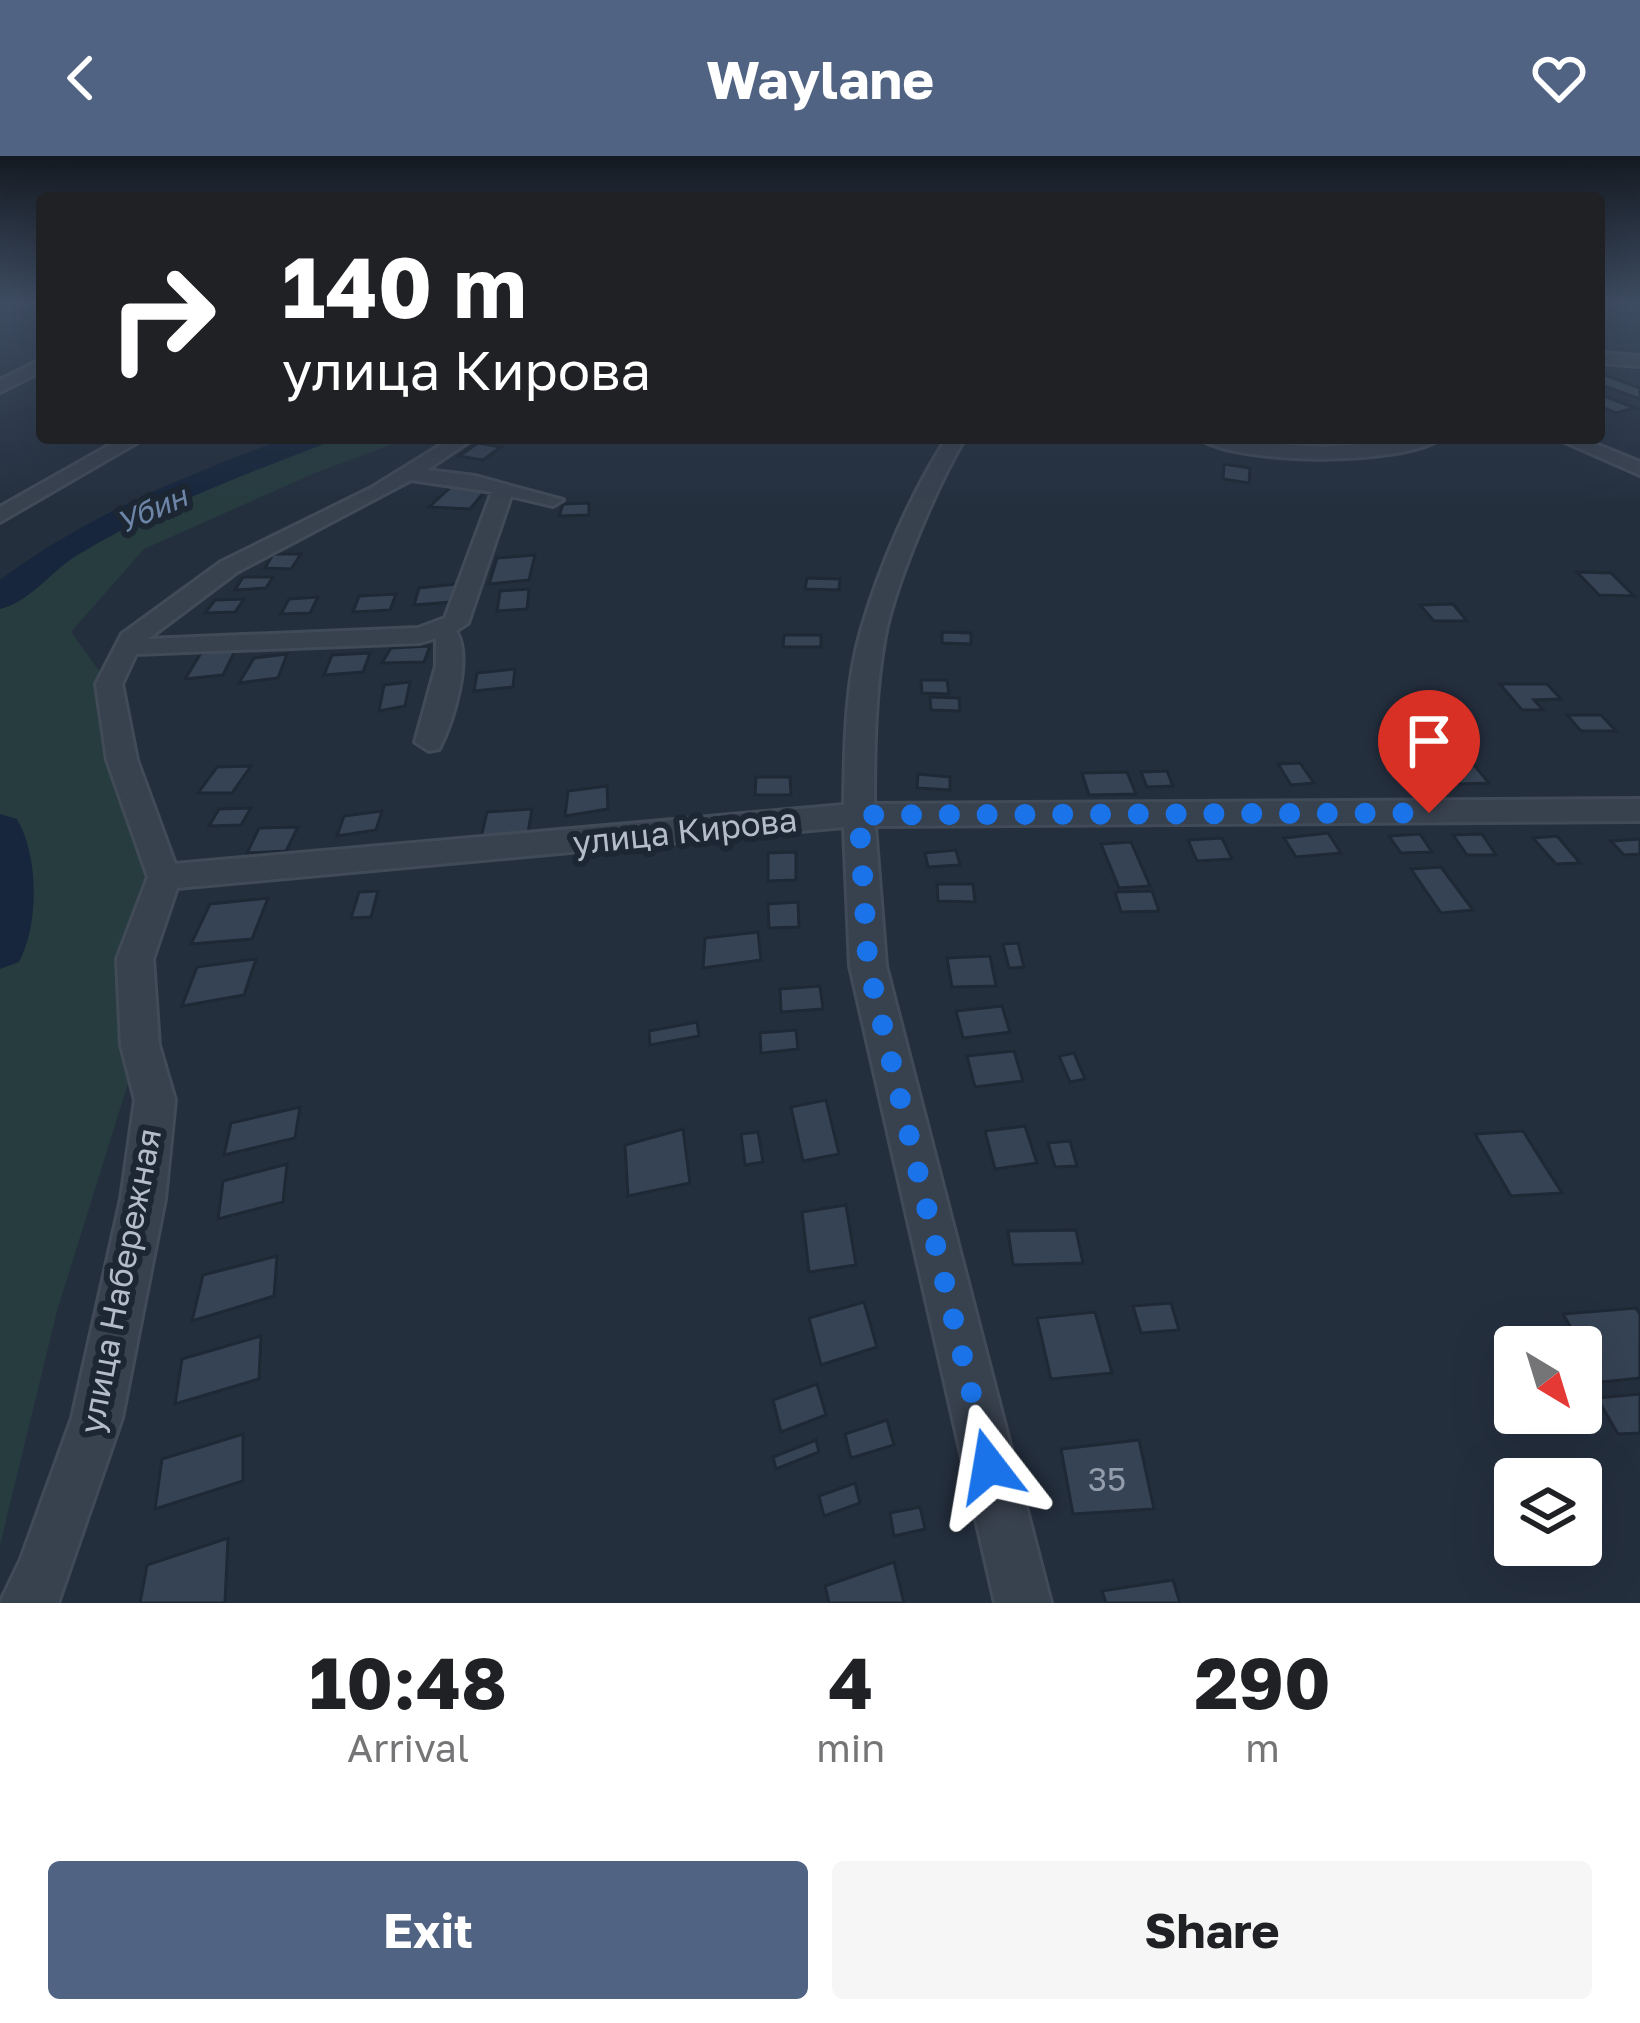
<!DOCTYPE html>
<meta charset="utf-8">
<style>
body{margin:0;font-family:"Golos Text",sans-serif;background:#f6f6f6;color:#202124;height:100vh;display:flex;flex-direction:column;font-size:45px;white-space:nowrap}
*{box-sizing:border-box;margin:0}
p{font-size:39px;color:#757577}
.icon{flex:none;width:66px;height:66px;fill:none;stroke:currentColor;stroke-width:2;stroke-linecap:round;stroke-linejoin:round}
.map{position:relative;height:1447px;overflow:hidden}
.drawer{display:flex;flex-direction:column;background:#fff;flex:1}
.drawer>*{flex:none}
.guide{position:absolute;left:36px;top:36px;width:1569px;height:252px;border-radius:12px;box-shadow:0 12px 48px #0002;background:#202124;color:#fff;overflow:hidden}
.needle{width:78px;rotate:142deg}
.fabs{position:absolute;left:1494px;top:1170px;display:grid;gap:24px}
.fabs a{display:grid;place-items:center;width:108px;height:108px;border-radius:12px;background:#fff;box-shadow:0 12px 48px #0002;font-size:60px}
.pin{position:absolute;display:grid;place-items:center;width:102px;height:102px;color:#fff;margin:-123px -51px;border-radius:50% 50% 50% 0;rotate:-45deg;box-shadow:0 0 12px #0007}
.pin .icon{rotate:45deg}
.me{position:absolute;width:132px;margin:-66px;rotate:346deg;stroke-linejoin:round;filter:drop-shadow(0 0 9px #0008)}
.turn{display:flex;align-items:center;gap:42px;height:252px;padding:0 48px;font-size:54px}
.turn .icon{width:156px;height:156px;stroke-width:2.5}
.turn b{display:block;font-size:84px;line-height:102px}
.eta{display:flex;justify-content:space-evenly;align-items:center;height:204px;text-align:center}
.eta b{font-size:72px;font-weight:700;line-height:84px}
.primary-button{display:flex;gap:24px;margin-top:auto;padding:24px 48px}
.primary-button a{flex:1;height:138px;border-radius:12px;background:#506383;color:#fff;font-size:48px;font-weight:700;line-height:138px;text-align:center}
.primary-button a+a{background:#f6f6f6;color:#202124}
header{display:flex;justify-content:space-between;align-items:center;height:156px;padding:0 48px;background:#506383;color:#fff;font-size:54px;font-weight:700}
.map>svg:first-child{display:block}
.green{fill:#263c3f}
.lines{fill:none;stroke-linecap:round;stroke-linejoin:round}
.river{fill:#17263c;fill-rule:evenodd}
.building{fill:#364354;stroke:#1f2835;stroke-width:3}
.minor-casing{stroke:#414a57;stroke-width:6}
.minor{fill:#38414e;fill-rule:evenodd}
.route{stroke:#1a73e8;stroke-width:21;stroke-dasharray:0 37.8}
.labels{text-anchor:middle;stroke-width:12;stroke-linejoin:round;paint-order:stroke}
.far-water-label{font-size:30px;font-style:italic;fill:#6d86a8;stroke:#1d2633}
.street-label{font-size:33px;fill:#b4bcc9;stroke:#1d2633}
.near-number-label{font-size:33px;fill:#929caa}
</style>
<header><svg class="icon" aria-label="back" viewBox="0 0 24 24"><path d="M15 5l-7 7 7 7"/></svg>Waylane<svg class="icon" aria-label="heart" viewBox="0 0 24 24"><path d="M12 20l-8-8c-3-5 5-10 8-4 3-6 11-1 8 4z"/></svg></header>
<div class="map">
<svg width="1640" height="1447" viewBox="0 0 1640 1447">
<rect width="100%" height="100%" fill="#242f3e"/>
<polygon class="green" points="293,282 409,282 315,317 144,393 71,476 109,528 164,721 140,889 57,1155 0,1389 0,425 138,342"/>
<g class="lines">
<g class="river">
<path d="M 287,282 L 328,282 L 324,288 C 241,320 152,353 76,400 C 50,416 30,446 0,453 L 0,424 C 85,360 187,319 287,282 Z"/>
<path d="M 0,658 L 17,663 C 39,701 39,768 19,806 L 0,813 Z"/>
</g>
</g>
<g class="building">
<polygon points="1599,217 1640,232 1640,243 1599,228"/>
<polygon points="1599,238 1635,252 1616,257 1599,250"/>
<polygon points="478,287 501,291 483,304 459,300"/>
<polygon points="1224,308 1250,312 1249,327 1223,323"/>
<polygon points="452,330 485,335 470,353 429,351"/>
<polygon points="589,347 589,359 559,360 563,348"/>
<polygon points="273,398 301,398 291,413 265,412"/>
<polygon points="535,399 529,424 489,428 497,402"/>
<polygon points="1577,416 1611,417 1634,440 1599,439"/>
<polygon points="243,421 273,421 266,432 235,434"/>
<polygon points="807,422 840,423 839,434 805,433"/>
<polygon points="456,428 452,446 414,449 419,432"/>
<polygon points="529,433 527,453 497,455 500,435"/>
<polygon points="396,438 390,454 353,456 359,440"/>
<polygon points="318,441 310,457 281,458 289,443"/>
<polygon points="244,443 235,456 205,457 215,444"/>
<polygon points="1453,448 1467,465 1434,465 1420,449"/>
<polygon points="942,476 971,477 971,488 942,487"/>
<polygon points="784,479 821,479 821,491 783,491"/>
<polygon points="430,490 424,506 382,507 391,492"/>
<polygon points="236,493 223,519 185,523 201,497"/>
<polygon points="370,497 363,516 324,519 332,499"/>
<polygon points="287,498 278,522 239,527 254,502"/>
<polygon points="515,513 513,531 474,535 477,517"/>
<polygon points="921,524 947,524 949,538 922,537"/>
<polygon points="410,526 405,550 379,555 384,529"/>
<polygon points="1500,528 1547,528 1561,543 1534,544 1543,554 1522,554"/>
<polygon points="930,541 959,542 960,555 931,554"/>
<polygon points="1567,559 1601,559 1616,575 1581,575"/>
<polygon points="1470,604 1489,627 1459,628 1441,605"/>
<polygon points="1300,607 1314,627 1291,629 1278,608"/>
<polygon points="1405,607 1420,627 1403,628 1389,608"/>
<polygon points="251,610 232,637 198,637 217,611"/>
<polygon points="1167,615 1173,630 1147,631 1141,616"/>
<polygon points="1127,616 1136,638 1089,639 1082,617"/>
<polygon points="918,618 950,621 950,634 917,632"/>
<polygon points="756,621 790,621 791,639 755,639"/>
<polygon points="607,630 608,653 565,660 568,635"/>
<polygon points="251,652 241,669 209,670 219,653"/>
<polygon points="532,653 527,683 480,686 487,656"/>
<polygon points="382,655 376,674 337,680 344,660"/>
<polygon points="298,671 286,695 247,697 259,672"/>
<polygon points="1328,677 1341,697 1296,701 1284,682"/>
<polygon points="1420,678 1432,696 1401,697 1389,680"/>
<polygon points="1482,678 1496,699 1467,699 1453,679"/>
<polygon points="1557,680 1580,707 1556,708 1533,682"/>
<polygon points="1222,682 1232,703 1197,705 1188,684"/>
<polygon points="1640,683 1640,698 1624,699 1611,685"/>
<polygon points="1131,686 1150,730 1119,732 1101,688"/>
<polygon points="956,694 960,709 928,711 925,697"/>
<polygon points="796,696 796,724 768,725 768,697"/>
<polygon points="1441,711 1473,754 1441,757 1411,713"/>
<polygon points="937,728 973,728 975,746 938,745"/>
<polygon points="378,735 371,761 351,762 359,736"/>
<polygon points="1152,735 1159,755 1121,756 1115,736"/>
<polygon points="268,742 252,783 191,788 210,748"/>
<polygon points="798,746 799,771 769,772 768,748"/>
<polygon points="758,776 761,804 703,812 705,782"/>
<polygon points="1018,787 1024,811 1009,812 1003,788"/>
<polygon points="990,800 996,830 952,831 947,802"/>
<polygon points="256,803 244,839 182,850 197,811"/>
<polygon points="820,830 823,853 781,856 780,833"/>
<polygon points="1002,850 1010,876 963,882 956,855"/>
<polygon points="697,866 699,880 650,889 649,875"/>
<polygon points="796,874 798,893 761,897 760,877"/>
<polygon points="1014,895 1023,925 975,931 967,900"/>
<polygon points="1074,897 1085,923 1070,926 1059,900"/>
<polygon points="826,944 839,998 803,1005 791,951"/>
<polygon points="300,951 295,982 224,999 231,967"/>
<polygon points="1025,970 1037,1007 995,1013 985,975"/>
<polygon points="683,973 690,1027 628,1040 625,989"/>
<polygon points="1523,975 1562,1037 1511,1040 1475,978"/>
<polygon points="758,976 763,1006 745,1009 741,978"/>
<polygon points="1070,985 1077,1010 1055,1011 1048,987"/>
<polygon points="287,1008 283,1046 218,1063 223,1025"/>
<polygon points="846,1049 856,1109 809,1116 802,1056"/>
<polygon points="1076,1074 1083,1107 1013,1109 1008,1075"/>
<polygon points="277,1100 274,1140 192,1165 203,1119"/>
<polygon points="864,1146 877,1191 821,1209 809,1162"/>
<polygon points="1171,1147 1179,1174 1141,1177 1133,1150"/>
<polygon points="1636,1152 1640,1158 1640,1222 1602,1226 1563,1158"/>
<polygon points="1095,1156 1112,1217 1051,1223 1037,1162"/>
<polygon points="261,1180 259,1223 175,1248 182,1203"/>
<polygon points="817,1228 826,1259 781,1276 773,1244"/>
<polygon points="1640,1238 1640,1277 1618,1278 1597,1242"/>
<polygon points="887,1264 894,1289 851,1302 845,1278"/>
<polygon points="243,1278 243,1325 155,1353 162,1303"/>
<polygon points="816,1284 819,1296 776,1313 773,1301"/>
<polygon points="1139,1284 1154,1353 1073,1358 1061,1293"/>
<polygon points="855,1327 860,1347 824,1360 819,1340"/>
<polygon points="920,1351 925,1373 894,1380 890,1357"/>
<polygon points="228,1382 225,1447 140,1447 147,1409"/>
<polygon points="894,1406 904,1447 829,1447 825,1430"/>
<polygon points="1173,1424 1180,1447 1106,1447 1102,1435"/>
</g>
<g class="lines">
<g class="minor-casing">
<g id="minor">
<polygon points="1599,197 1640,200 1640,210 1599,207"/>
<polygon points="42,203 42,215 0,236 0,224"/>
<polygon points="122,282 145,282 0,366 0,351"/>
<path d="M 452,282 L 474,282 L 427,314 L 475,320 L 563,344 L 553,350 L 511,340 L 468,467 L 456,475 C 473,502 453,566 439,593 L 429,595 L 415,586 L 436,510 L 436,482 L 420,487 L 136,498 L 122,528 L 137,604 L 175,708 L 844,649 C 845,593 845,530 861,475 C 880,410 910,339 947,282 L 965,282 C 937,329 895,427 885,480 C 875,535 874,592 874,648 L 1640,643 L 1640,665 L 875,670 L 886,810 L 1051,1447 L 995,1447 L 850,810 L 844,671 L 177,732 L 153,803 L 159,889 L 175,944 L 165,1043 L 122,1262 L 58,1447 L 0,1447 L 21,1403 L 72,1262 L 121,1043 L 135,944 L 121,889 L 117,803 L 148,721 L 107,604 L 96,528 L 122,478 L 221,406 L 371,332 ZM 411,324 L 492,336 L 445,462 L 418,472 L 148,483 L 237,416 Z"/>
<path d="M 1199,282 L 1321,291 L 1441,282 C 1403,310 1237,309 1199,282 Z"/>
<polygon points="1556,282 1581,282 1640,306 1640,319"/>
</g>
</g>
<use href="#minor" class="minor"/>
</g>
<linearGradient id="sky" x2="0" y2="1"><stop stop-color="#141a22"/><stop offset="0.42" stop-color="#3f4d63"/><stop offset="1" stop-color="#3f4d63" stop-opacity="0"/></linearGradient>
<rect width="1640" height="349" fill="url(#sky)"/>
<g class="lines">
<polyline class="route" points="989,1310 868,809 859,659 1429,657"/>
</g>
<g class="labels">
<g class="far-water-label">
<text transform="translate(152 354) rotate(-24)" y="10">Убин</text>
</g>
<g class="street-label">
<text transform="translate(685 675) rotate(-6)" y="12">улица Кирова</text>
<text transform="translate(120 1125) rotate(-79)" y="12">улица Набережная</text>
</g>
<g class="near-number-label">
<text x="1107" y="1335">35</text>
</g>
</g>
</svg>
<div class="fabs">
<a><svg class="needle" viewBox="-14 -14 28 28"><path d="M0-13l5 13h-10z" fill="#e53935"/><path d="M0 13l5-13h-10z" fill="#757577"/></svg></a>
<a><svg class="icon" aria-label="layers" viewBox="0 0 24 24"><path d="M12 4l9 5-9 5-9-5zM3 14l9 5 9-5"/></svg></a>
</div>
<div class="pin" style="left:1429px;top:657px;background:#d93025"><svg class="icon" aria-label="arrive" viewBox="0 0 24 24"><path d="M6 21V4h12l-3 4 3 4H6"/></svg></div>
<svg class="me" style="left:989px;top:1310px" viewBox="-20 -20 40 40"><path d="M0-17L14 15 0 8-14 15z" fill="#1a73e8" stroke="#fff" stroke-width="4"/></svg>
<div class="guide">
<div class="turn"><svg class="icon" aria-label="right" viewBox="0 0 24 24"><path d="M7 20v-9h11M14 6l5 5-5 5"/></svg><div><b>140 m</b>улица Кирова</div></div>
</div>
</div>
<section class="drawer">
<div class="eta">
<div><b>10:48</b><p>Arrival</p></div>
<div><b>4</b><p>min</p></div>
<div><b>290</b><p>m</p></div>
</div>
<div class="primary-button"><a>Exit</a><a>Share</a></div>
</section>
